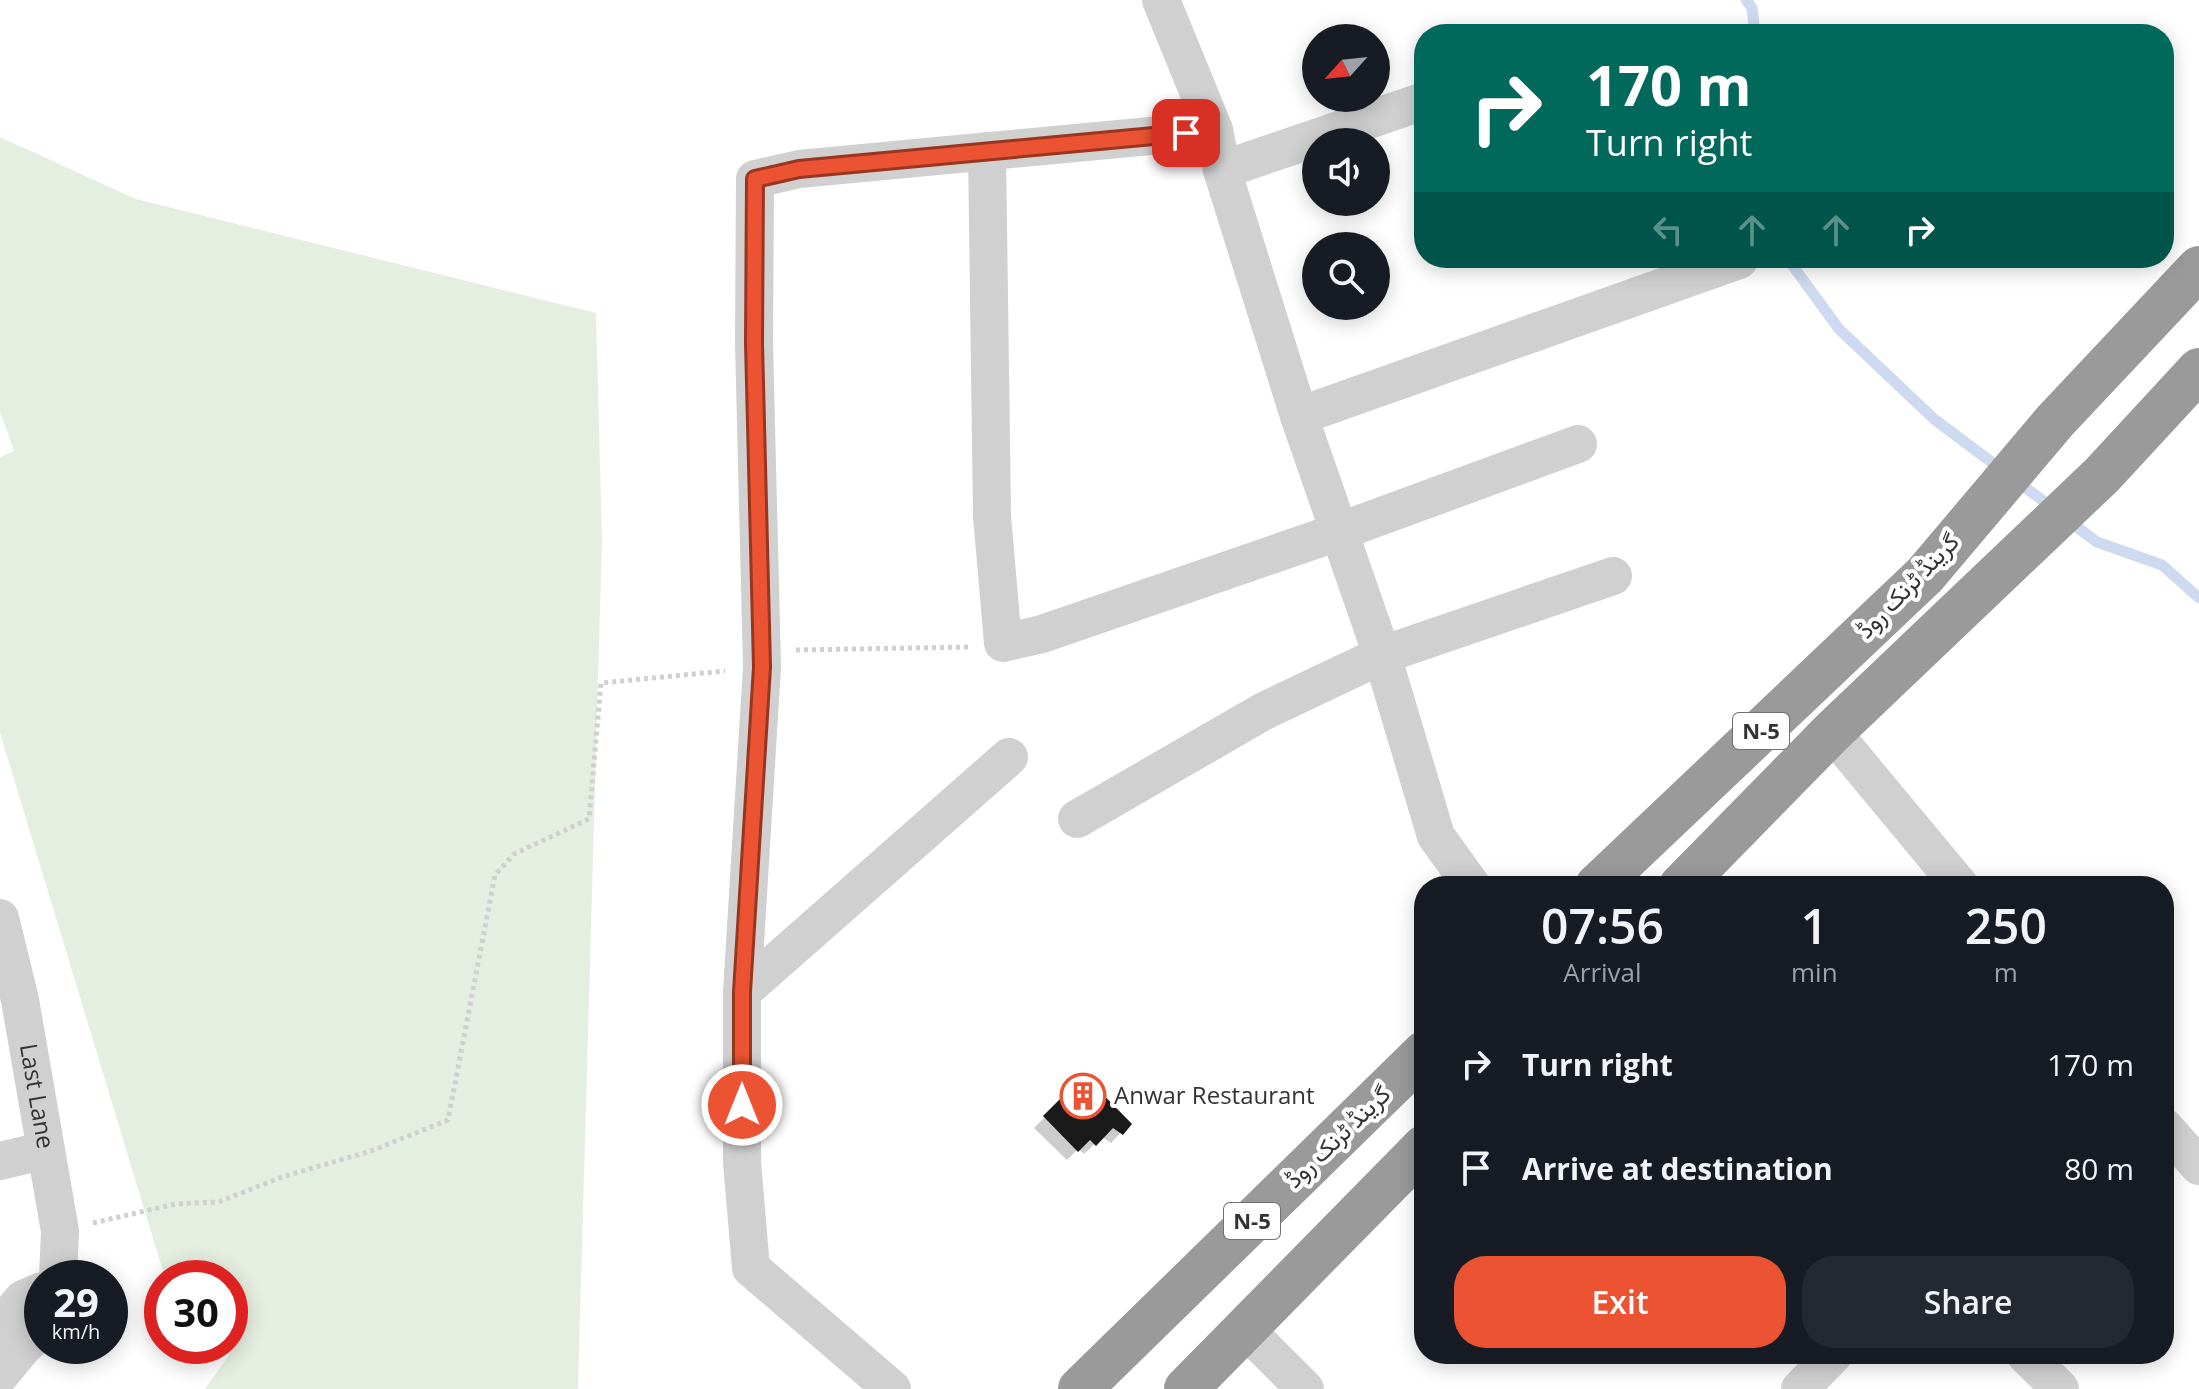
<!DOCTYPE html>
<meta charset="utf-8">
<style>
body{margin:0;font-family:"Open Sans",Vazirmatn,sans-serif;background:#242831;color:#f1f3f6;height:100vh;display:flex;flex-direction:column;font-size:30px;white-space:nowrap}
*{box-sizing:border-box;margin:0}
p{font-size:26px;color:#9ea1a6}
.icon{flex:none;width:44px;height:44px;fill:none;stroke:currentColor;stroke-width:2;stroke-linecap:round;stroke-linejoin:round}
.map{position:relative;flex:1;overflow:hidden}
.panel{position:absolute;left:1414px;top:876px;width:760px;height:488px;display:flex;flex-direction:column;background:#171b24;border-radius:32px;box-shadow:0 4px 20px #0003}
.panel>*{flex:none}
.top-card{position:absolute;left:1414px;top:24px;width:760px;height:244px;border-radius:32px;box-shadow:0 4px 20px #0003;background:#00695c;color:#fff;overflow:hidden}
.needle{width:52px;rotate:243deg}
.tools{position:absolute;left:1302px;top:24px;display:grid;gap:16px}
.tools a{display:grid;place-items:center;width:88px;height:88px;border-radius:50%;background:#171b24;box-shadow:0 4px 20px #0003;font-size:40px}
.speed{position:absolute;left:24px;top:1260px;display:flex;gap:16px;font-size:40px;font-weight:700;text-align:center}
.speed>*{display:grid;place-content:center;width:104px;height:104px;border-radius:50%;background:#171b24;box-shadow:0 4px 20px #0003;line-height:1}
.speed small{font-size:20px;font-weight:400}
.speed .limit{border:12px solid #d22;background:#fff;color:#111}
.pin{position:absolute;display:grid;place-items:center;width:68px;height:68px;color:#fff;margin:-34px;border-radius:16px;box-shadow:0 4px 12px #0006}
.me{position:absolute;width:88px;margin:-44px;rotate:0deg;stroke-linejoin:round;filter:drop-shadow(0 0 6px #0008)}
.turn{display:flex;align-items:center;gap:28px;height:168px;padding:0 40px;font-size:36px}
.turn .icon{width:104px;height:104px;stroke-width:2.5}
.turn b{display:block;font-size:56px;line-height:68px}
.lanes{display:flex;align-items:center;height:76px;padding:0 40px;background:#0003;justify-content:center;gap:40px;direction:ltr}
.lanes .off{opacity:.35}
.eta{display:flex;justify-content:space-evenly;align-items:center;height:136px;text-align:center}
.eta b{font-size:48px;font-weight:600;line-height:56px}
.action{display:flex;gap:16px;margin-top:auto;padding:16px 40px}
.action a{flex:1;height:92px;border-radius:32px;background:#ec5332;color:#fff;font-size:32px;font-weight:600;line-height:92px;text-align:center}
.action a+a{background:#242831;color:#f1f3f6}
ul{padding:0;list-style:none}
li{display:flex;align-items:center;gap:24px;height:104px;padding:0 40px}
li div{flex:1}
li b{display:block;font-size:30px}
li em{font-style:normal}
.map>svg:first-child{display:block}
.green{fill:#e5efe1}
.shadow{fill:#0003}
.lines{fill:none;stroke-linecap:round;stroke-linejoin:round}
.stream{stroke:#cedaef;stroke-width:11}
.building{fill:#1a1a1a}
.path{stroke:#d0d0d0;stroke-width:5;stroke-dasharray:4 4;stroke-linecap:butt}
.minor{stroke:#d0d0d0;stroke-width:38}
.highway{stroke:#9a9a9a;stroke-width:44}
.route-casing{stroke:#993620;stroke-width:20}
.route{stroke:#ec5332;stroke-width:14}
.labels{text-anchor:middle;stroke-width:8;stroke-linejoin:round;paint-order:stroke}
.shield{fill:#fff;stroke:#707070;stroke-width:2}
.shield-label{font-size:22px;font-weight:bold;fill:#333}
.street-label{font-size:24px;fill:#333;stroke:#fff}
.poi-label{font-size:24px;fill:#333;stroke:#fff;text-anchor:start}
</style>
<div class="map">
<svg width="2199" height="1389" viewBox="0 0 2199 1389">
<rect width="100%" height="100%" fill="#fff"/>
<polygon class="green" points="0,137 136,199 596,313 602,539 578,1389 205,1389 229,1355 217,1346 230,1346 230,1278 165,1278 0,733 0,457 14,451 0,411"/>
<polygon class="shadow" points="1084,1078 1129,1124 1111,1143 1102,1137 1084,1154 1078,1149 1067,1160 1034,1128"/>
<g class="lines">
<g class="stream">
<polyline points="1746,0 1752,8 1755,34"/>
<polyline points="1787,258 1839,329 1934,419 2002,470"/>
<polyline points="2015,480 2053,508"/>
<polyline points="2066,519 2097,542 2162,565 2199,598"/>
</g>
</g>
<polygon class="building" points="1084,1075 1132,1124 1123,1135 1113,1128 1096,1146 1090,1140 1078,1152 1043,1116"/>
<g class="lines">
<g class="path">
<polyline points="796,650 970,647"/>
<polyline points="93,1223 175,1204 218,1202 282,1177 371,1151 448,1120 495,875 514,854 589,819 601,683 725,671"/>
</g>
<g class="minor">
<polyline points="1161,0 1214,130 1222,170 1299,416 1382,655 1436,836 1472,886"/>
<polyline points="987,151 992,516 1003,643 1042,634 1338,532 1578,444"/>
<polyline points="1222,170 1424,101"/>
<polyline points="1299,416 1739,260"/>
<polyline points="1832,732 1960,886"/>
<polyline points="1077,819 1264,711 1382,655 1613,576"/>
<path id="s1" d="M 0,918 L 20,1000 L 60,1231 L 58,1278"/>
<polyline points="742,992 1009,757"/>
<polyline points="2164,1127 2199,1166"/>
<polyline points="0,1161 46,1150"/>
<polyline points="0,1326 23,1299 42,1291"/>
<polyline points="1245,1329 1305,1389"/>
<polyline points="2025,1354 2060,1389"/>
<polyline points="0,1375 23,1347 35,1336 42,1322"/>
<polyline points="892,1389 751,1268 742,1162 742,992 762,667 754,343 755,179 799,169 1214,130"/>
<polyline points="1800,1389 1834,1354"/>
</g>
<g class="highway">
<polyline points="1597,886 1925,575 2055,421 2199,268"/>
<polyline points="1681,886 1832,732 2102,475 2199,370"/>
<polyline points="1080,1389 1424,1053"/>
<polyline points="1186,1389 1424,1147"/>
</g>
</g>
<g class="lines">
<g class="route-casing">
<polyline id="route" points="742,1105 742,992 762,667 754,343 755,179 799,169 1186,133"/>
</g>
<use href="#route" class="route"/>
</g>
<defs>
<g id="building-ring" transform="scale(2.3)"><circle r="9.5" fill="#fff" stroke="#ec5332" stroke-width="1.5"/><path d="M-4-6H4V6H1V3H-1V6H-4ZM-2.5-4.3h1.7v1.8h-1.7ZM.8-4.3h1.7v1.8H.8ZM-2.5-1h1.7V.8h-1.7ZM.8-1h1.7V.8H.8Z" fill="#ec5332"/></g>
</defs>
<g fill-rule="evenodd">
<use href="#building-ring" x="1083" y="1096"/>
</g>
<g class="labels">
<g class="shield">
<rect x="1733" y="713" width="56" height="36" rx="6"/>
<rect x="1224" y="1203" width="56" height="36" rx="6"/>
</g>
<g class="shield-label">
<text x="1761" y="739">N-5</text>
<text x="1252" y="1229">N-5</text>
</g>
<g class="street-label">
<text transform="translate(1908 586) rotate(-46)" y="8">گرینڈ ٹرنک روڈ</text>
<text dy="8" stroke="none"><textPath href="#s1" startOffset="182">Last Lane</textPath></text>
<text transform="translate(1338 1137) rotate(-44)" y="8">گرینڈ ٹرنک روڈ</text>
</g>
<g class="poi-label">
<text x="1114" y="1104">Anwar Restaurant</text>
</g>
</g>
</svg>
<div class="tools">
<a><svg class="needle" viewBox="-14 -14 28 28"><path d="M0-13l5 13h-10z" fill="#e53935"/><path d="M0 13l5-13h-10z" fill="#9ea1a6"/></svg></a>
<a><svg class="icon" aria-label="sound" viewBox="0 0 24 24"><path d="M4 9h4l5-4v14l-5-4H4zM17 9q2 3 0 6"/></svg></a>
<a><svg class="icon" aria-label="search" viewBox="0 0 24 24"><circle cx="10" cy="10" r="6"/><path d="M15 15l6 6"/></svg></a>
</div>
<div class="speed"><div>29<small>km/h</small></div><div class="limit">30</div></div>
<div class="pin" style="left:1186px;top:133px;background:#d93025"><svg class="icon" aria-label="arrive" viewBox="0 0 24 24"><path d="M6 21V4h12l-3 4 3 4H6"/></svg></div>
<svg class="me" style="left:742px;top:1105px" viewBox="-20 -20 40 40"><circle r="17" fill="#ec5332" stroke="#fff" stroke-width="3"/><path d="M0-11L8 9 0 5-8 9z" fill="#fff"/></svg>
<div class="top-card">
<div class="turn"><svg class="icon" aria-label="right" viewBox="0 0 24 24"><path d="M7 20v-9h11M14 6l5 5-5 5"/></svg><div><b>170 m</b>Turn right</div></div>
<div class="lanes"><svg class="icon off" aria-label="left" viewBox="0 0 24 24"><path d="M17 20v-9H6M10 6l-5 5 5 5"/></svg><svg class="icon off" aria-label="ahead" viewBox="0 0 24 24"><path d="M12 20V5M6 11l6-6 6 6"/></svg><svg class="icon off" aria-label="ahead" viewBox="0 0 24 24"><path d="M12 20V5M6 11l6-6 6 6"/></svg><svg class="icon" aria-label="right" viewBox="0 0 24 24"><path d="M7 20v-9h11M14 6l5 5-5 5"/></svg></div>
</div>
<section class="panel">
<div class="eta">
<div><b>07:56</b><p>Arrival</p></div>
<div><b>1</b><p>min</p></div>
<div><b>250</b><p>m</p></div>
</div>
<ul>
<li><svg class="icon" aria-label="right" viewBox="0 0 24 24"><path d="M7 20v-9h11M14 6l5 5-5 5"/></svg><div><b>Turn right</b></div><em>170 m</em></li>
<li><svg class="icon" aria-label="arrive" viewBox="0 0 24 24"><path d="M6 21V4h12l-3 4 3 4H6"/></svg><div><b>Arrive at destination</b></div><em>80 m</em></li>
</ul>
<div class="action"><a>Exit</a><a>Share</a></div>
</section>
</div>
